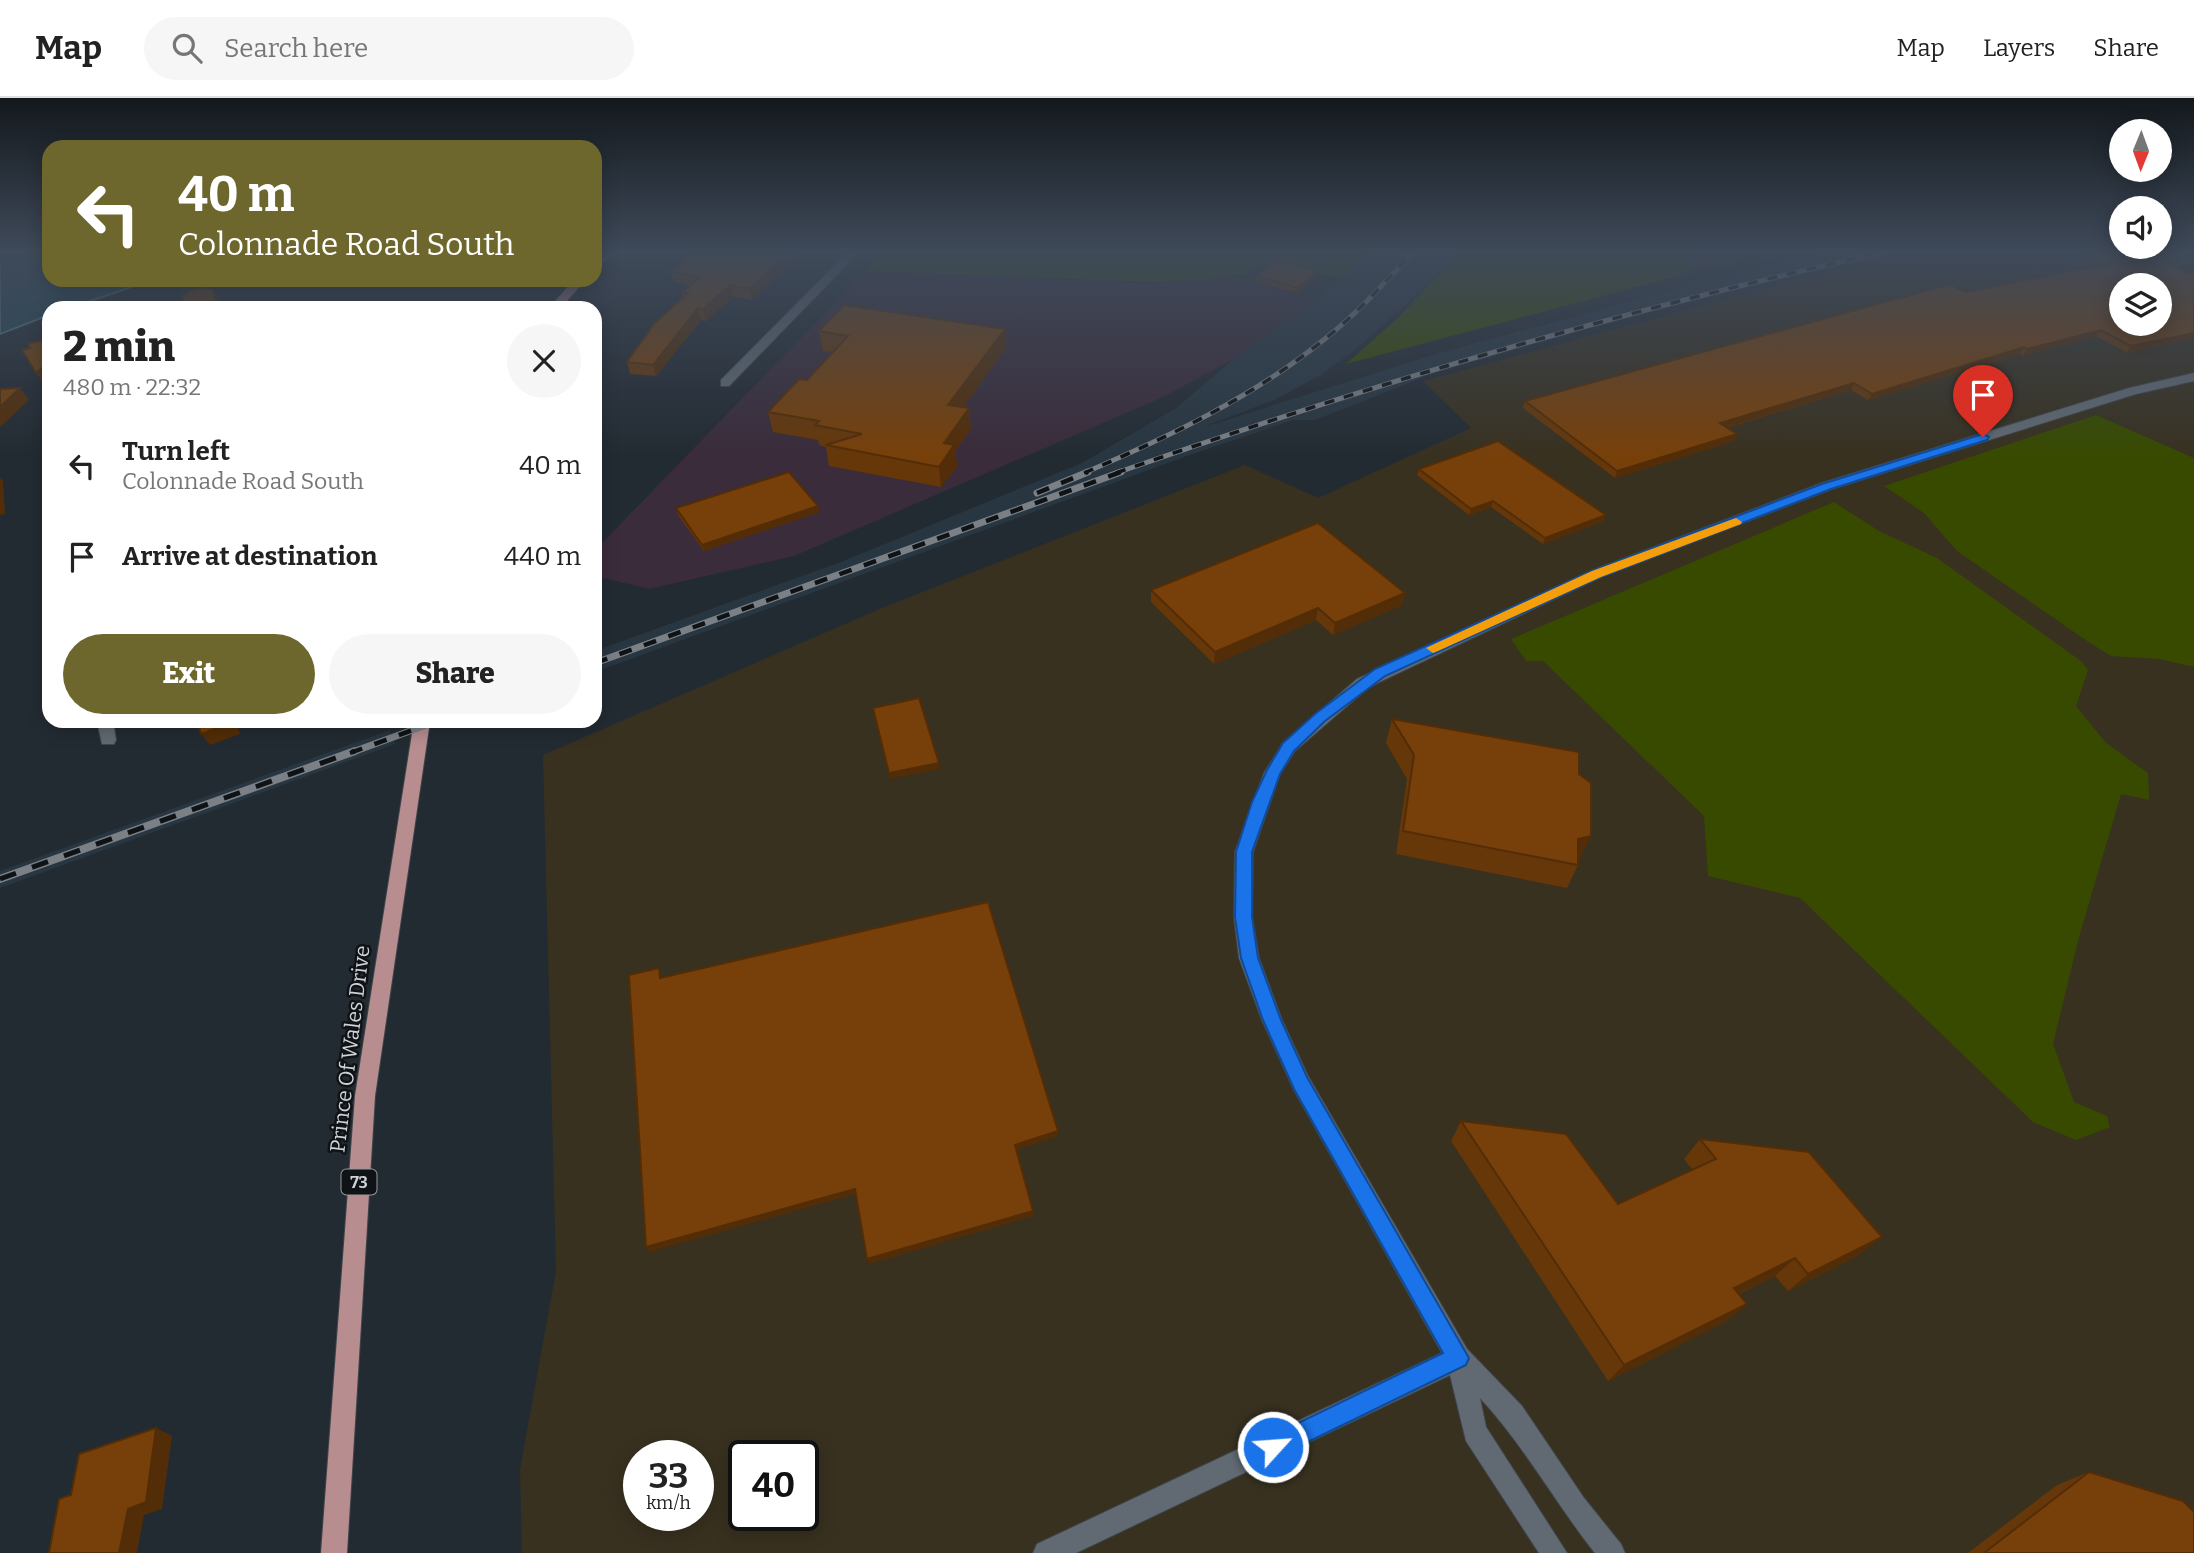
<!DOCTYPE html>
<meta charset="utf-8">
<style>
body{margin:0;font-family:Bitter,serif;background:#f6f6f6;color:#222;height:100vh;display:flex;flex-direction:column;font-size:26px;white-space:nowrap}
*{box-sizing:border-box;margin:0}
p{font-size:23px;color:#767676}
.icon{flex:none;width:38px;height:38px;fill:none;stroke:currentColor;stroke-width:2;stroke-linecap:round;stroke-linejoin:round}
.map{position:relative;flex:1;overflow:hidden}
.side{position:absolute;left:42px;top:203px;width:560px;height:427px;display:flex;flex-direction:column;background:#fff;border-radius:21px;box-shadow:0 4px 18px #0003}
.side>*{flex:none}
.banner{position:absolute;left:42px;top:42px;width:560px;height:147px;border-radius:21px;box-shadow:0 4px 18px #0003;background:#6d662d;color:#fff;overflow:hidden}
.needle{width:46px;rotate:181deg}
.tools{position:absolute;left:2109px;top:21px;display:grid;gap:14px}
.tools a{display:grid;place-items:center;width:63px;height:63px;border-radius:50%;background:#fff;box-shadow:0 4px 18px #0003;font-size:35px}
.speed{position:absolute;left:623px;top:1342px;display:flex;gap:14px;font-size:35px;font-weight:700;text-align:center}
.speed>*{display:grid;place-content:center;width:91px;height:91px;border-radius:50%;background:#fff;box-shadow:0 4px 18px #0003;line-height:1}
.speed small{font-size:18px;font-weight:400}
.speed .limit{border:4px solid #111;border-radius:10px;background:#fff;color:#111}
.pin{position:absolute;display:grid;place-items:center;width:60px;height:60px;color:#fff;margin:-72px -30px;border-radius:50% 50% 50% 0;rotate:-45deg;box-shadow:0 0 7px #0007}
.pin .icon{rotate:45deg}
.me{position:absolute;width:77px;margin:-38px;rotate:64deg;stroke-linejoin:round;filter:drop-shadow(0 0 5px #0008)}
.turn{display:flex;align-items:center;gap:24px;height:147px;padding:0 21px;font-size:32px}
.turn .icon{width:91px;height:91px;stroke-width:2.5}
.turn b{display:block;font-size:49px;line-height:60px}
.round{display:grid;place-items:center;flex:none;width:74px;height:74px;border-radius:37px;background:#f6f6f6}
.headline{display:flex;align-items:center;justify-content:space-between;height:119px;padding:0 21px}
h1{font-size:42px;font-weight:800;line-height:52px}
.action{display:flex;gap:14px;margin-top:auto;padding:14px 21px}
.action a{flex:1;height:80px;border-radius:42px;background:#6d662d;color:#fff;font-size:28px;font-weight:800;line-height:80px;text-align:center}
.action a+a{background:#f6f6f6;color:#222}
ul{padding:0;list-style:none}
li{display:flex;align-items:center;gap:21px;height:91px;padding:0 21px}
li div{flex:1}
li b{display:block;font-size:26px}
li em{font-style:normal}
header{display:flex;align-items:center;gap:42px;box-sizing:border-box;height:98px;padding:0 35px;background:#fff;border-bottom:2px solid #e0e0e0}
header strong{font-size:33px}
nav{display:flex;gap:38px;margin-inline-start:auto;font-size:24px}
.search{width:490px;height:63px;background:#f6f6f6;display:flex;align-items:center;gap:18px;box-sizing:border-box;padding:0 24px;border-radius:38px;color:#767676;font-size:26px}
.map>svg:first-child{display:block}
.commercial{fill:#383120;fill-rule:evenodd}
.industrial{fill:#3a2c3a}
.built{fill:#283641}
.green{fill:#384a00}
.water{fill:#224856;stroke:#56727d;stroke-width:2}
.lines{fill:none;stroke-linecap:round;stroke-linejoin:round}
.minor-casing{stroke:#3e464b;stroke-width:2}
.tertiary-casing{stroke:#3e464b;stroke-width:2}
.primary-casing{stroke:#3e464b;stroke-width:2}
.minor{fill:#616a72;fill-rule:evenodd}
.tertiary{fill:#616a72;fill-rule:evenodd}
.primary{fill:#b78d90;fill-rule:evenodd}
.rail-far2-casing{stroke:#7a8086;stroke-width:5}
.rail-far1-casing{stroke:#7a8086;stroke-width:7}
.rail-casing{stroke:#7a8086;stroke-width:8}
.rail-far2{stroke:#101316;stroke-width:3.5;stroke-dasharray:10;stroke-linecap:butt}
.rail-far1{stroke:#101316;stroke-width:4.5;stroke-dasharray:13;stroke-linecap:butt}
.rail{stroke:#101316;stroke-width:5;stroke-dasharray:17;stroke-linecap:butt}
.wall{fill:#663709}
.shaded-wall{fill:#532d07}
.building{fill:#77400a;stroke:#532d07;stroke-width:2;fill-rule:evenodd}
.route{fill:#1a73e8;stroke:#114b97;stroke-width:2}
.slow{fill:#f59e0b}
.labels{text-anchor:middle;stroke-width:5;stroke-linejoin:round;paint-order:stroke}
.shield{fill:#101316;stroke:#95999e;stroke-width:2}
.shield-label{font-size:16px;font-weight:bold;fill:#ced3d8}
.near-street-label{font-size:21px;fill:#ced3d8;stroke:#101316}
</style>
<header>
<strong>Map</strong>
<div class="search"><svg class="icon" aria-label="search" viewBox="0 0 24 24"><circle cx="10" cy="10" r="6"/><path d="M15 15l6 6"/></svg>Search here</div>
<nav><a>Map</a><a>Layers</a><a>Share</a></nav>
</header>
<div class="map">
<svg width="2194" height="1455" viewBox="0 0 2194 1455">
<rect width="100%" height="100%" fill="#232b32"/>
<g class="commercial">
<polygon points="1696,154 1780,154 1685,176"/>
<path d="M 1946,154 L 2194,154 L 2194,1455 L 522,1455 L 520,1371 L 556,1173 L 543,657 L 882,510 L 1245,367 L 1318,400 L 1471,330 L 1423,283 L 1846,169 ZM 2121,187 L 2160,187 L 2160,226 L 2121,226 ZM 639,1358 L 698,1358 L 698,1418 L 639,1418 ZM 744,1358 L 803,1358 L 803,1418 L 744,1418 Z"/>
</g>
<polygon class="industrial" points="866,173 1151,186 1234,178 1315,201 1234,261 1161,300 794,458 649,491 595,478 595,452"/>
<g class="built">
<polygon points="1368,154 1455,154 1429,186 1356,251 1321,277 1274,302 1201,330 1439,255 1759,169 1831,154 1907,154 1776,182 1610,224 1429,277 1315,322 1293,322 1187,358 595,574 595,553 841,464 1082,365 1176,310 1234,261 1343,180"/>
<polygon points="390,632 395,646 0,790 0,773"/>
</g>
<g class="green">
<polygon points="883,154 1368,154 1343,180 1272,164 1242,176 1201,182 1154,184 866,173"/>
<polygon points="1460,154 1696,154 1685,176 1346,266 1397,221"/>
<polygon points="2096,317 2194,360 2194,569 2160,561 2111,558 2090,545 1957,453 1924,415 1884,388"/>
<polygon points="1834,404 1879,433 1937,460 2081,563 2088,572 2076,608 2106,645 2148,675 2149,702 2121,696 2079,839 2053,946 2074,1004 2107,1018 2110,1029 2076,1042 2033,1024 1800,800 1708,778 1704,718 1543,563 1526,563 1511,541"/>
</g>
<polygon class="water" points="0,154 49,154 49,182 152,182 70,210 49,210 49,217 0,236"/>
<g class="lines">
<g class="minor-casing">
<g id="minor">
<polygon points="848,154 859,154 729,288 721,288 721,282"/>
<polygon points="557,204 561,205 561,209 471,210 477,207"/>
<polygon points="97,623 113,623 116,642 114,646 102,646"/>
</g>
</g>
<g class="tertiary-casing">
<path id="tertiary" d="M 2194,275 L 2194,283 L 2136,296 L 1832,391 L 1601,479 L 1369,589 L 1295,653 L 1280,676 L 1253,754 L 1252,819 L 1259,860 L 1282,922 L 1308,978 L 1467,1251 L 1522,1308 L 1584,1400 L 1621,1446 L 1625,1455 L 1595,1455 C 1555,1405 1524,1347 1480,1300 L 1486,1329 L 1567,1455 L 1539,1455 L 1466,1343 L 1450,1277 L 1076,1455 L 1033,1455 L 1037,1446 L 1442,1255 L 1294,992 L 1262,922 L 1239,860 L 1234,819 L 1235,754 L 1264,675 L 1283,645 L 1357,581 L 1591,473 L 1822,385 L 2129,290 Z"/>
</g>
<g class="primary-casing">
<g id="primary">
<polygon points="604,154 615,154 595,171 595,162"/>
<polygon points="574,182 585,182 561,210 549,210"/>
<polygon points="414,623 430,623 375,998 347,1455 321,1455 355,998"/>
</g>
</g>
<use href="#minor" class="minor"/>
<use href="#tertiary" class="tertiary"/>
<use href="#primary" class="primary"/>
<g class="rail-far2-casing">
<g id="rail-far2">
<path d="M 1084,375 C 1168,339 1254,299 1326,240 C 1358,215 1385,184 1413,154"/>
<path d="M 1116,375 C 1368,287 1623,212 1884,154"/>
</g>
</g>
<g class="rail-far1-casing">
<g id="rail-far1">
<polyline points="1037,395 1088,374"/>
<polyline points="595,565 1121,374"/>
<polyline points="350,655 437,623"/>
</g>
</g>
<g class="rail-casing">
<polyline id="rail" points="0,781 355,653"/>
</g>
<use href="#rail-far2" class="rail-far2"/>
<use href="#rail-far1" class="rail-far1"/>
<use href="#rail" class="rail"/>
</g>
<g class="wall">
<polygon points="803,154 752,202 733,199 706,223 701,222 656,278 630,276 627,264 683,200 682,194 689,188 674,184 671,173 683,165 682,162"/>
<polygon points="2082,155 2189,175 2127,255 2096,238 2023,258 2020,256 1868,302 1851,292 1726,330 1737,336 1734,343 1615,380 1523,310 1525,303 1966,194 2092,169 2078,162"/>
<polygon points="1257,178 1317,178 1298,195 1256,184"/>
<polygon points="1005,231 1006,250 963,309 969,310 971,331 955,353 957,368 941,389 829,368 826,349 819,347 818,342 773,334 768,314 807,282 832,254 823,253 819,233"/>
<polygon points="1419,371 1604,423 1543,446 1491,409 1469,417 1417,377"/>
<polygon points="818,408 819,414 704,453 678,417 676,410"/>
<polygon points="1151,492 1405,495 1402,507 1333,537 1316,522 1214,566 1151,504"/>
<polygon points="1392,621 1580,761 1578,762 1578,767 1567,790 1396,756 1407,681 1386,645"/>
<polygon points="1461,1023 1618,1106 1693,1072 1684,1061 1700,1041 1859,1157 1788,1193 1775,1178 1739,1196 1727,1223 1608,1283 1451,1043"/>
<polygon points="2089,1374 2194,1455 1968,1455 2057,1387"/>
</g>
<g class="shaded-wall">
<polygon points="789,154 803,154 752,202 749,191"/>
<polygon points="1318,172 1317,178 1298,195 1298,190"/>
<polygon points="730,187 733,199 706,223 703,211"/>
<polygon points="213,190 219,201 220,210 216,210"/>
<polygon points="698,210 701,222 656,278 653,267"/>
<polygon points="1005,231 1006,250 950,327 948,307"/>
<polygon points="2101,232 2096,238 2023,258 2027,251"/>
<polygon points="2194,235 2194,241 2127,255 2131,248"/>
<polygon points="2024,249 2020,256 1868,302 1872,296"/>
<polygon points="49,264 49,283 45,287 36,275"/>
<polygon points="1854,285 1851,292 1717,332 1720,325"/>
<polygon points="20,290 29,302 0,329 0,309"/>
<polygon points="969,310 971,331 955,353 957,368 941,389 939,369 944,345"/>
<polygon points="1737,336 1734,343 1615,380 1617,373"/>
<polygon points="0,380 3,383 5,416 0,417"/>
<polygon points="1493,403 1491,409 1469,417 1471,411"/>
<polygon points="818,408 819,414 704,453 702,447"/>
<polygon points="1606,417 1604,423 1543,446 1545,440"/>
<polygon points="1405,495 1402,507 1333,537 1335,525"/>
<polygon points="1318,510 1316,522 1214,566 1215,554"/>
<polygon points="230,623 236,623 240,636 210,647 201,636"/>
<polygon points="939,665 940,671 890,681 889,675"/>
<polygon points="1591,738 1580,761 1568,765 1578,741"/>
<polygon points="1058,1033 1058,1038 1015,1052 1015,1047"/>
<polygon points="855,1091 856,1096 649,1154 646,1149"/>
<polygon points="1033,1113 1033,1118 869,1166 867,1161"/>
<polygon points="1882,1139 1859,1157 1788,1193 1808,1176"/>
<polygon points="1795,1160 1775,1178 1715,1207 1734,1190"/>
<polygon points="1747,1206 1727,1223 1608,1283 1624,1267"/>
<polygon points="156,1330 172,1338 162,1411 144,1417 137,1455 119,1455 128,1411"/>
</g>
<g class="building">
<polygon points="695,154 789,154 749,191 730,187 703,211 698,210 653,267 627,264 654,226 688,195 682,194 699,180 671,173 685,163 682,162"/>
<path d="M 2089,154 L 2147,154 L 2189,175 L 2194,174 L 2194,235 L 2131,248 L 2101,232 L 2027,251 L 2024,249 L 1872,296 L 1854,285 L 1720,325 L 1737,336 L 1617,373 L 1525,303 L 1950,186 L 1966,194 L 2104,166 L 2082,155 ZM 2121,187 L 2160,187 L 2160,226 L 2121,226 Z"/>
<polygon points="1277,161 1318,172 1298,190 1257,178"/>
<polygon points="207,189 208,191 213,190 216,210 185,210 182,197 187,196 187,193"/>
<polygon points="844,207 1005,231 948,307 969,310 944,345 954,347 939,369 826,347 862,336 815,327 819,323 768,314 799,281 807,282 848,238 819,233"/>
<polygon points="49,240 49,264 36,275 22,252 30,250 28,246"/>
<polygon points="20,290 0,309 0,291"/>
<polygon points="1498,343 1606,417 1545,440 1493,403 1471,411 1419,371"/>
<polygon points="789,374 818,408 702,447 676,410"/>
<polygon points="1318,425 1405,495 1335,525 1318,510 1215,554 1151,492"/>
<polygon points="919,600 939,665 889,675 873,610"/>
<polygon points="1392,621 1579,654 1579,676 1591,685 1591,738 1578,741 1578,767 1403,733 1414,657"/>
<polygon points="197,623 230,623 231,625 201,636"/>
<polygon points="988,804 1058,1033 1015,1047 1033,1113 867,1161 855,1091 646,1149 629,877 659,870 660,880"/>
<polygon points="1461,1023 1566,1036 1618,1106 1716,1061 1700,1041 1809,1054 1882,1139 1808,1176 1795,1160 1734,1190 1747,1206 1624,1267"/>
<polygon points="156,1330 146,1404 128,1411 119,1455 49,1455 59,1401 71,1397 79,1356"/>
<polygon points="2089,1374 2183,1403 2194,1414 2194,1455 1984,1455"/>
</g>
<linearGradient id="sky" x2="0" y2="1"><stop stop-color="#13181c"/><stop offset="0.43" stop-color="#3f4a5a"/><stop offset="1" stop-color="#3f4a5a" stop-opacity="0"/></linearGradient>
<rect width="2194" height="358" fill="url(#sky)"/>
<polygon class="route" points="1983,336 1989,339 1987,342 1831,391 1601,479 1385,578 1325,623 1294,653 1280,676 1252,754 1252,819 1258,860 1281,922 1307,979 1469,1260 1466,1267 1281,1357 1273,1360 1265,1357 1261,1349 1265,1341 1443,1255 1294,991 1263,922 1241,860 1235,819 1236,754 1252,704 1267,672 1283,645 1315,616 1375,571 1592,473 1822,386"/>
<polygon class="slow" points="1736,420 1742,424 1741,426 1601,479 1438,553 1433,555 1426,550 1592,473"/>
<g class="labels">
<rect class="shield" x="341.5" y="1071.5" width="35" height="25" rx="5"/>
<g class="shield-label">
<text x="359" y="1090">73</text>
</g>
<g class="near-street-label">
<text transform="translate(350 951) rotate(-83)" y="7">Prince Of Wales Drive</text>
</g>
</g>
</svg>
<div class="tools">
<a><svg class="needle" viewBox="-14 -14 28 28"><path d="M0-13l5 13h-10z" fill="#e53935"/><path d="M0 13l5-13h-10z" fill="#767676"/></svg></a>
<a><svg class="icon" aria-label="sound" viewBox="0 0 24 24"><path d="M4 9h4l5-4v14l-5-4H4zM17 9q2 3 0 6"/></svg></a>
<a><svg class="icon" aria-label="layers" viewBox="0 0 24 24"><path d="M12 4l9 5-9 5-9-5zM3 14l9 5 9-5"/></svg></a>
</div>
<div class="speed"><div>33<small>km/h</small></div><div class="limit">40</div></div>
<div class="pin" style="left:1983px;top:339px;background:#d93025"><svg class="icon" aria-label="arrive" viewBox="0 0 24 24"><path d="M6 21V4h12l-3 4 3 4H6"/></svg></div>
<svg class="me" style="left:1273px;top:1349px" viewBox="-20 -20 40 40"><circle r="17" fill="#1a73e8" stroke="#fff" stroke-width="3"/><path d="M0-11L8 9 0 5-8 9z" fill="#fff"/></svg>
<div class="banner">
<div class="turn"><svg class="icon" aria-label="left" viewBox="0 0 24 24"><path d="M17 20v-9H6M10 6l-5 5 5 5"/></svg><div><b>40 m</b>Colonnade Road South</div></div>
</div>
<section class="side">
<div class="headline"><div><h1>2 min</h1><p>480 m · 22:32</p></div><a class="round"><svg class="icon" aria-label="close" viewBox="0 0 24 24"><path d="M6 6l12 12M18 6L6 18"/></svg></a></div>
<ul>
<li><svg class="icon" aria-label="left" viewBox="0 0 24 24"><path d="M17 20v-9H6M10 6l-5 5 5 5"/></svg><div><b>Turn left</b><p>Colonnade Road South</p></div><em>40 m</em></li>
<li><svg class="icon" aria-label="arrive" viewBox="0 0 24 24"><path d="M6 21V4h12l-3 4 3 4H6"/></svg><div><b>Arrive at destination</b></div><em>440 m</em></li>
</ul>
<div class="action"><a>Exit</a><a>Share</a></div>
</section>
</div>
